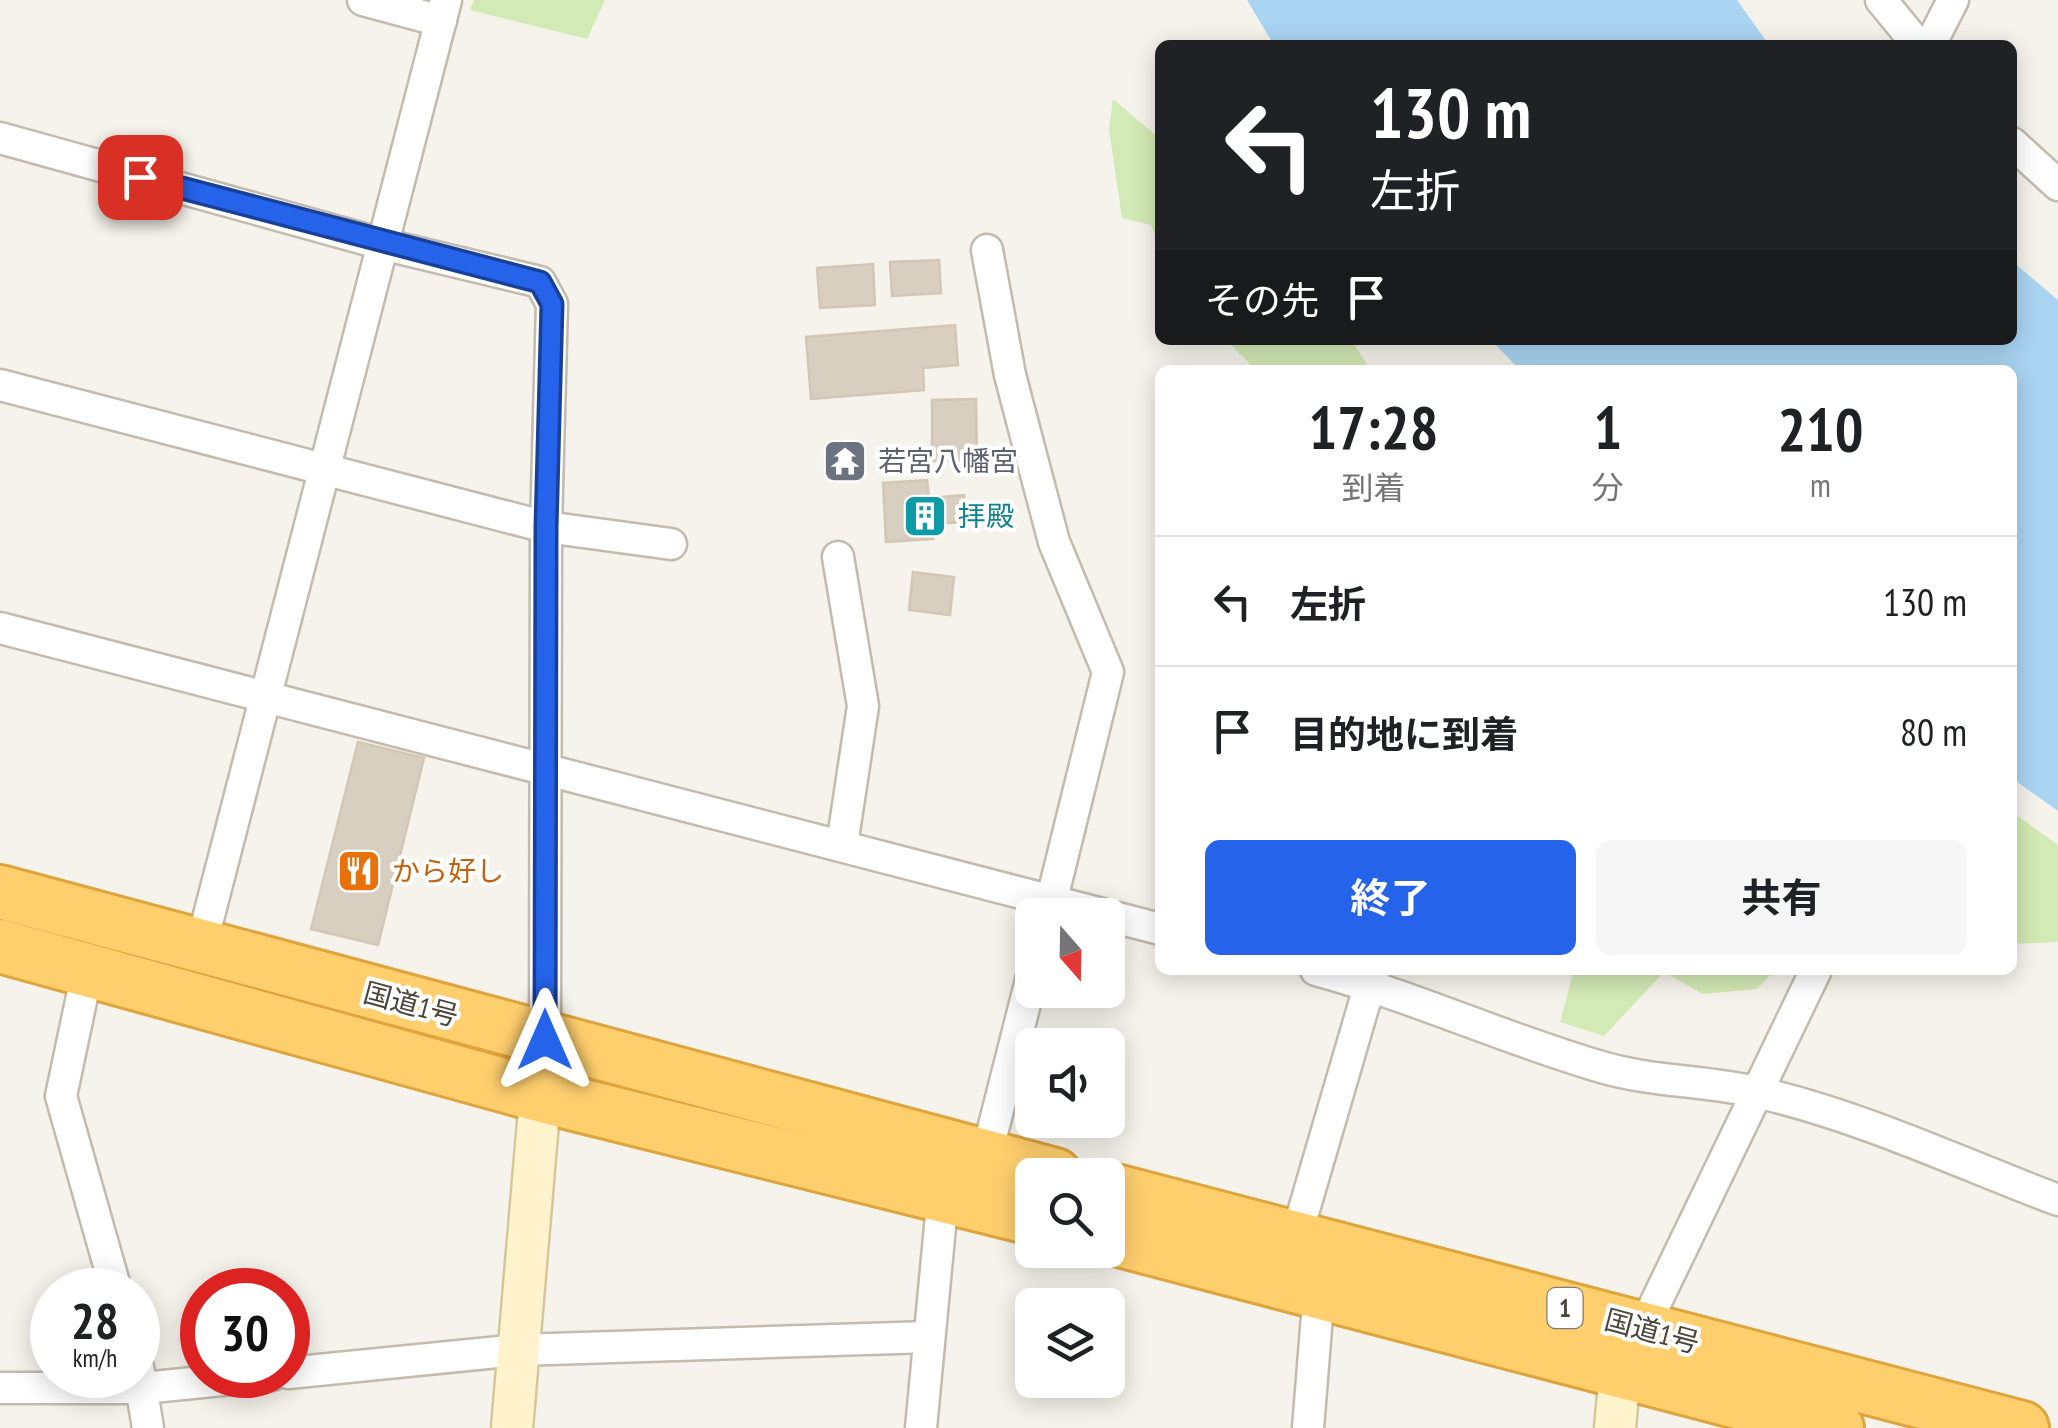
<!DOCTYPE html>
<html lang="ja">
<meta charset="utf-8">
<style>
body{margin:0;font-family:"PT Sans Narrow","Noto Sans JP",sans-serif;background:#f6f6f6;color:#202124;height:100vh;display:flex;flex-direction:column;font-size:38px;white-space:nowrap}
*{box-sizing:border-box;margin:0}
p{font-size:32px;color:#757577}
.icon{flex:none;width:55px;height:55px;fill:none;stroke:currentColor;stroke-width:2;stroke-linecap:round;stroke-linejoin:round}
.map{position:relative;flex:1;overflow:hidden}
.side{position:absolute;left:1155px;top:365px;width:862px;height:610px;display:flex;flex-direction:column;background:#fff;border-radius:15px;box-shadow:0 5px 25px #0003}
.side>*{flex:none}
.guide{position:absolute;left:1155px;top:40px;width:862px;height:305px;border-radius:15px;box-shadow:0 5px 25px #0003;background:#202124;color:#fff;overflow:hidden}
.needle{width:65px;rotate:160deg}
.controls{position:absolute;left:1015px;top:898px;display:grid;gap:20px}
.controls a{display:grid;place-items:center;width:110px;height:110px;border-radius:15px;background:#fff;box-shadow:0 5px 25px #0003;font-size:50px}
.speed{position:absolute;left:30px;top:1268px;display:flex;gap:20px;font-size:50px;font-weight:700;text-align:center}
.speed>*{display:grid;place-content:center;width:130px;height:130px;border-radius:50%;background:#fff;box-shadow:0 5px 25px #0003;line-height:1}
.speed small{font-size:25px;font-weight:400}
.speed .limit{border:15px solid #d22;background:#fff;color:#111}
.pin{position:absolute;display:grid;place-items:center;width:85px;height:85px;color:#fff;margin:-42px;border-radius:20px;box-shadow:0 5px 15px #0006}
.me{position:absolute;width:110px;margin:-55px;rotate:0deg;stroke-linejoin:round;filter:drop-shadow(0 0 8px #0008)}
.turn{display:flex;align-items:center;gap:35px;height:210px;padding:0 50px;font-size:45px}
.turn .icon{width:130px;height:130px;stroke-width:2.5}
.turn b{display:block;font-size:70px;line-height:85px}
.then{display:flex;align-items:center;height:95px;padding:0 50px;background:#0003;gap:20px;font-size:38px}
.eta{display:flex;justify-content:space-evenly;align-items:center;height:170px;text-align:center}
.eta b{font-size:60px;font-weight:700;line-height:70px}
.cta{display:flex;gap:20px;margin-top:auto;padding:20px 50px}
.cta a{flex:1;height:115px;border-radius:15px;background:#2563eb;color:#fff;font-size:40px;font-weight:700;line-height:115px;text-align:center}
.cta a+a{background:#f6f6f6;color:#202124}
ul{padding:0;list-style:none}
li{display:flex;align-items:center;gap:30px;height:130px;padding:0 50px;border-top:2px solid #e0e0e0}
li div{flex:1}
li b{display:block;font-size:38px}
li em{font-style:normal}
.map>svg:first-child{display:block}
.green{fill:#d2eab5}
.water{fill:#a9d4f2}
.building{fill:#d8cfc1;stroke:#d3c7b4;stroke-width:2.5}
.lines{fill:none;stroke-linecap:round;stroke-linejoin:round}
.street-casing{stroke:#c2bbae;stroke-width:35}
.secondary-casing{stroke:#d6c79b;stroke-width:45}
.highway-casing{stroke:#e0a43c;stroke-width:58}
.street{stroke:#fff;stroke-width:30}
.secondary{stroke:#fff3cd;stroke-width:40}
.highway{stroke:#ffcf6e;stroke-width:52}
.route-casing{stroke:#184099;stroke-width:25}
.route{stroke:#2563eb;stroke-width:18}
.labels{text-anchor:middle;stroke-width:8;stroke-linejoin:round;paint-order:stroke}
.shield{fill:#fff;stroke:#817c74;stroke-width:2.5}
.shield-label{font-size:25px;font-weight:bold;fill:#4b4439}
.worship-label{font-size:28px;fill:#5b616d;stroke:#fff;text-anchor:start}
.culture-label{font-size:28px;fill:#0d838f;stroke:#fff;text-anchor:start}
.food-label{font-size:28px;fill:#c56008;stroke:#fff;text-anchor:start}
.street-label{font-size:28px;fill:#4b4439;stroke:#fff}
</style>
<div class="map">
<svg width="2058" height="1428" viewBox="0 0 2058 1428">
<rect width="100%" height="100%" fill="#f6f3ec"/>
<g class="green">
<polygon points="474,0 605,0 587,39 470,10"/>
<polygon points="1113,99 1160,139 1160,247 1151,225 1122,218 1109,129"/>
<polygon points="1226,340 1351,340 1371,370 1256,370"/>
<polygon points="2012,812 2058,845 2058,942 2013,944"/>
<polygon points="1574,970 1775,970 1757,989 1703,994 1664,972 1604,1036 1560,1022"/>
</g>
<g class="water">
<polygon points="1247,0 1737,0 1769,45 1274,45"/>
<polygon points="2013,262 2058,300 2058,811 2013,779 2012,370 1520,370 1491,340 2012,340"/>
</g>
<g class="building">
<polygon points="939,260 941,293 892,296 890,262"/>
<polygon points="873,264 875,305 820,308 817,268"/>
<polygon points="955,325 958,365 923,368 924,390 811,399 806,337"/>
<polygon points="976,399 977,461 932,461 932,400"/>
<polygon points="927,480 929,498 964,495 966,522 932,524 933,539 886,542 883,483"/>
<polygon points="913,572 954,577 950,615 909,610"/>
<polygon points="358,742 424,758 378,945 311,929"/>
</g>
<g class="lines">
<g class="street-casing">
<g id="street">
<polyline points="363,0 441,21"/>
<polyline points="1881,0 1918,45"/>
<polyline points="1930,45 1953,0"/>
<polyline points="0,138 386,245 540,282 552,304 546,527 545,1040"/>
<polyline points="2012,143 2058,185"/>
<polyline points="987,250 1010,375 1054,542 1108,672 1048,915"/>
<polyline points="0,385 546,527 671,544"/>
<polyline points="838,557 863,706 842,845"/>
<polyline points="0,628 1160,929"/>
<polyline points="201,946 446,0"/>
<polyline points="88,968 61,1096 116,1290"/>
<path d="M 1316,970 C 1412,996 1503,1038 1598,1066 C 1650,1082 1703,1080 1756,1092 C 1859,1115 1960,1163 2058,1200"/>
<polyline points="986,1157 1032,976"/>
<polyline points="1296,1237 1374,970"/>
<polyline points="1643,1329 1816,970"/>
<polyline points="138,1367 148,1428"/>
<polyline points="288,1373 518,1350 929,1337"/>
<polyline points="0,1388 143,1388 272,1375"/>
<polyline points="921,1428 943,1195"/>
<polyline points="1308,1428 1319,1291"/>
</g>
</g>
<g class="secondary-casing">
<g id="secondary">
<polyline points="512,1428 545,1040"/>
<polyline points="1615,1428 1620,1372 1634,1346"/>
</g>
</g>
<g class="highway-casing">
<g id="highway">
<polyline points="0,892 1055,1175"/>
<polyline points="0,946 539,1095 1032,1218"/>
<polyline points="1108,1189 2022,1428"/>
<polyline points="1108,1237 1837,1428"/>
</g>
</g>
<use href="#street" class="street"/>
<use href="#secondary" class="secondary"/>
<use href="#highway" class="highway"/>
</g>
<g class="lines">
<g class="route-casing">
<polyline id="route" points="140,177 540,282 552,304 546,527 545,1040"/>
</g>
<use href="#route" class="route"/>
</g>
<defs>
<g id="temple-square" transform="scale(2.25)"><rect x="-9" y="-9" width="18" height="18" rx="4" fill="#6b7280" stroke="#fff"/><path d="M0-6L5-2H3V0L6.5 2.5H4V6H1.5V3h-3V6H-4V2.5H-6.5L-3 0V-2H-5Z" fill="#fff"/></g>
<g id="building-square" transform="scale(2.25)"><rect x="-9" y="-9" width="18" height="18" rx="4" fill="#0f9aa8" stroke="#fff"/><path d="M-4-6H4V6H1V3H-1V6H-4ZM-2.5-4.3h1.7v1.8h-1.7ZM.8-4.3h1.7v1.8H.8ZM-2.5-1h1.7V.8h-1.7ZM.8-1h1.7V.8H.8Z" fill="#fff"/></g>
<g id="restaurant-square" transform="scale(2.25)"><rect x="-9" y="-9" width="18" height="18" rx="4" fill="#e8710a" stroke="#fff"/><path d="M-5-6h1v4h1v-4h1v4h1v-4h1v5L-1.5 .5V6h-2V.5L-5-1ZM5-6V6H3V1.5H1.5Q1.5-4 5-6Z" fill="#fff"/></g>
</defs>
<g fill-rule="evenodd">
<use href="#temple-square" x="845" y="461"/>
<use href="#building-square" x="925" y="516"/>
<use href="#restaurant-square" x="359" y="871"/>
</g>
<g class="labels">
<rect class="shield" x="1547.5" y="1288" width="35" height="40" rx="8"/>
<g class="shield-label">
<text x="1565" y="1317">1</text>
</g>
<g class="worship-label">
<text x="878" y="471">若宮八幡宮</text>
</g>
<g class="culture-label">
<text x="958" y="526">拝殿</text>
</g>
<g class="food-label">
<text x="392" y="881">から好し</text>
</g>
<g class="street-label">
<text transform="translate(411 1004) rotate(15)" y="10">国道1号</text>
<text transform="translate(1652 1331) rotate(15)" y="10">国道1号</text>
</g>
</g>
</svg>
<div class="controls">
<a><svg class="needle" viewBox="-14 -14 28 28"><path d="M0-13l5 13h-10z" fill="#e53935"/><path d="M0 13l5-13h-10z" fill="#757577"/></svg></a>
<a><svg class="icon" aria-label="sound" viewBox="0 0 24 24"><path d="M4 9h4l5-4v14l-5-4H4zM17 9q2 3 0 6"/></svg></a>
<a><svg class="icon" aria-label="search" viewBox="0 0 24 24"><circle cx="10" cy="10" r="6"/><path d="M15 15l6 6"/></svg></a>
<a><svg class="icon" aria-label="layers" viewBox="0 0 24 24"><path d="M12 4l9 5-9 5-9-5zM3 14l9 5 9-5"/></svg></a>
</div>
<div class="speed"><div>28<small>km/h</small></div><div class="limit">30</div></div>
<div class="pin" style="left:140px;top:177px;background:#d93025"><svg class="icon" aria-label="arrive" viewBox="0 0 24 24"><path d="M6 21V4h12l-3 4 3 4H6"/></svg></div>
<svg class="me" style="left:545px;top:1040px" viewBox="-20 -20 40 40"><path d="M0-17L14 15 0 8-14 15z" fill="#2563eb" stroke="#fff" stroke-width="4"/></svg>
<div class="guide">
<div class="turn"><svg class="icon" aria-label="left" viewBox="0 0 24 24"><path d="M17 20v-9H6M10 6l-5 5 5 5"/></svg><div><b>130 m</b>左折</div></div>
<div class="then">その先<svg class="icon" aria-label="arrive" viewBox="0 0 24 24"><path d="M6 21V4h12l-3 4 3 4H6"/></svg></div>
</div>
<section class="side">
<div class="eta">
<div><b>17:28</b><p>到着</p></div>
<div><b>1</b><p>分</p></div>
<div><b>210</b><p>m</p></div>
</div>
<ul>
<li><svg class="icon" aria-label="left" viewBox="0 0 24 24"><path d="M17 20v-9H6M10 6l-5 5 5 5"/></svg><div><b>左折</b></div><em>130 m</em></li>
<li><svg class="icon" aria-label="arrive" viewBox="0 0 24 24"><path d="M6 21V4h12l-3 4 3 4H6"/></svg><div><b>目的地に到着</b></div><em>80 m</em></li>
</ul>
<div class="cta"><a>終了</a><a>共有</a></div>
</section>
</div>
